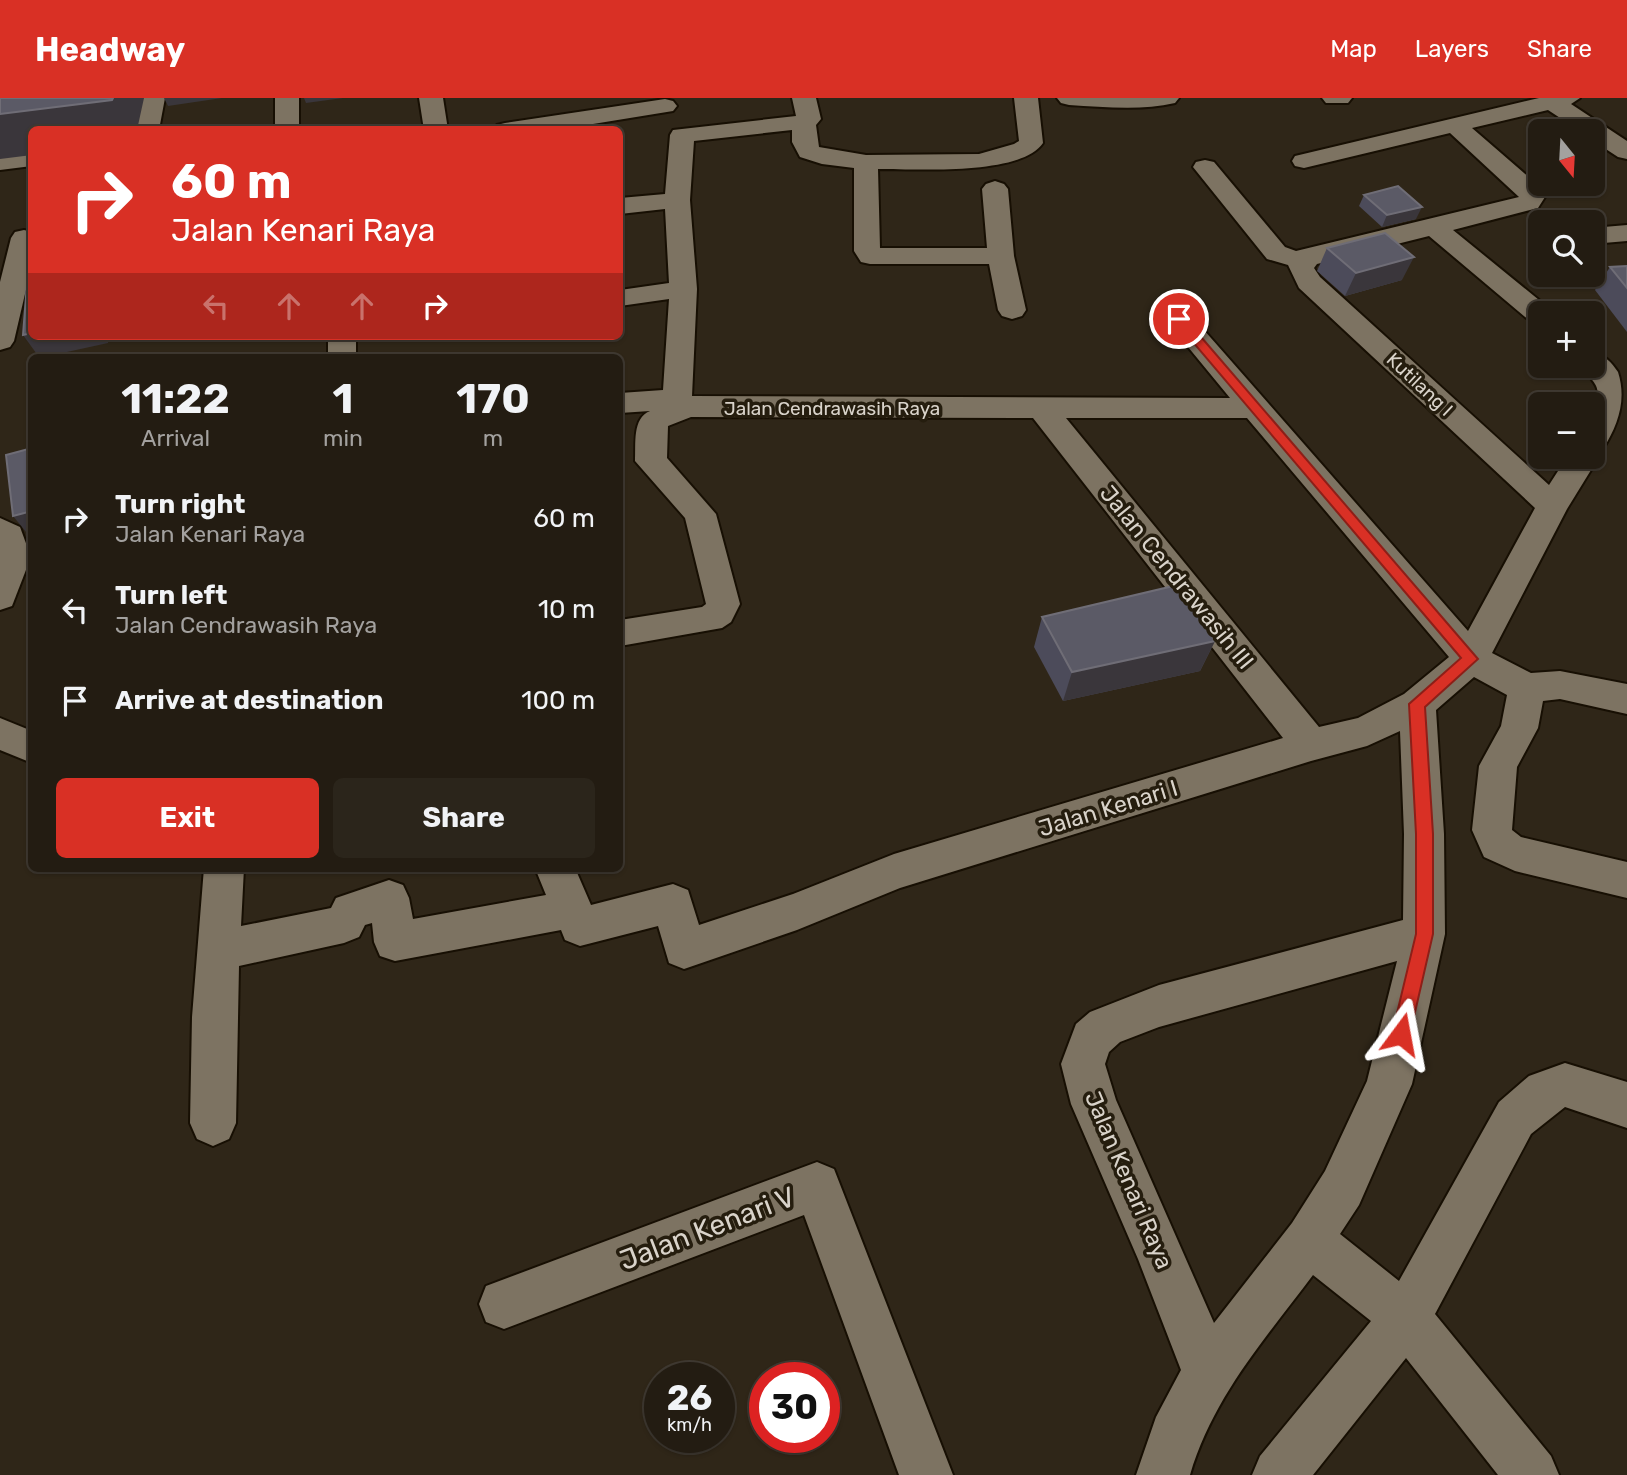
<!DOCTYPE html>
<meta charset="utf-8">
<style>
body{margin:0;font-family:Rubik,sans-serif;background:#2b251b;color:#f1f3f6;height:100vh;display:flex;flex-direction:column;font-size:26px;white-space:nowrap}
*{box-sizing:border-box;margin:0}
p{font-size:23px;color:#a3a19f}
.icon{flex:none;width:38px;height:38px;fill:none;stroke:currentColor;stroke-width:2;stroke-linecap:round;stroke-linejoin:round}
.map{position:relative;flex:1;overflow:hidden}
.sheet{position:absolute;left:28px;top:256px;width:595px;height:518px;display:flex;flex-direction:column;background:#231c12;border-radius:10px;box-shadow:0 2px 5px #0004,0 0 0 2px #403a32}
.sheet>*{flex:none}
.hud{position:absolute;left:28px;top:28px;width:595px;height:214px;border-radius:10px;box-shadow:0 2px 5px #0004,0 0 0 2px #403a32;background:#d93025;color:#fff;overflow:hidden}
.needle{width:46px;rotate:162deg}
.buttons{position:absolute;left:1528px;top:21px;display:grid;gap:14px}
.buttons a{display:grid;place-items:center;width:77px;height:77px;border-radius:10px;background:#231c12;box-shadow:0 2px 5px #0004,0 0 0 2px #403a32;font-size:35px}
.speed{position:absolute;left:644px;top:1264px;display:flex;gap:14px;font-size:35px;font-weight:700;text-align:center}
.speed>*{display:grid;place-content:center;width:91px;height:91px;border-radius:50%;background:#231c12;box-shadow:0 2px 5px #0004,0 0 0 2px #403a32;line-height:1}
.speed small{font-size:18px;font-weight:400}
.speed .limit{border:10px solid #d22;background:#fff;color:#111}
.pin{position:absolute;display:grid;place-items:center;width:60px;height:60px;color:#fff;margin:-30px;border:4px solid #fff;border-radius:50%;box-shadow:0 2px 7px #0007}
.me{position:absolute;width:77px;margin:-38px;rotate:13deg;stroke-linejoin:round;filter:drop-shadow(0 0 5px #0008)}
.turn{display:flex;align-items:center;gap:24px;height:147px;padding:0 28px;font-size:32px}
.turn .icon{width:91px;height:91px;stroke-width:2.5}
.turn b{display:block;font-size:49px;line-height:60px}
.lanes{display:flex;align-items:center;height:66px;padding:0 28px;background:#0003;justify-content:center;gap:35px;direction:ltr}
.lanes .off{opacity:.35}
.eta{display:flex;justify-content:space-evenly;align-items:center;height:119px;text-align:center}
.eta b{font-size:42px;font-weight:700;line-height:49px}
.primary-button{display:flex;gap:14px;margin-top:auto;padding:14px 28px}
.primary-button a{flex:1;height:80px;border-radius:10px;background:#d93025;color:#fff;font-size:28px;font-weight:700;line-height:80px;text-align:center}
.primary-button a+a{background:#2b251b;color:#f1f3f6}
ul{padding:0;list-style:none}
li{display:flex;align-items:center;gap:21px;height:91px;padding:0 28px}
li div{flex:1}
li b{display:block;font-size:26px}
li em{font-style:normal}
header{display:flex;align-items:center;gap:42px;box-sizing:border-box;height:98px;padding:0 35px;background:#d93025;color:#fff}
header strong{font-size:33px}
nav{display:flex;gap:38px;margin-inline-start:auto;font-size:24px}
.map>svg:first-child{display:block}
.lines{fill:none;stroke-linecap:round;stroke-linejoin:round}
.minor-casing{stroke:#170f03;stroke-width:4}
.minor{fill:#7d7362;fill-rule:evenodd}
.wall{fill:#4c4b5a}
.shaded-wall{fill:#3a363b}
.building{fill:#5b5a66;stroke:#6f6d76;stroke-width:2}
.route{fill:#d93025;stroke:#8d1f18;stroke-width:2}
.labels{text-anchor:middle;stroke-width:7;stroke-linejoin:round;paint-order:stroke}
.far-street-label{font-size:19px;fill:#d9d3ca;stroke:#251d0e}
.street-label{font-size:23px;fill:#d9d3ca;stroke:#251d0e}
.near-street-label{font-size:28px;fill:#d9d3ca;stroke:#251d0e}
</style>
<header>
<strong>Headway</strong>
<nav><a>Map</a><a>Layers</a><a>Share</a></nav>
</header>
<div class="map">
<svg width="1627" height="1377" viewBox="0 0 1627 1377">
<rect width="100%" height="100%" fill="#2f2618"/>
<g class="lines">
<g class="minor-casing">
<g id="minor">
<polygon points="141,0 165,0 159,32 135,32"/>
<rect x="275" y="0" width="24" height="32"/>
<polygon points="419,0 443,0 448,32 424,32"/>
<path d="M 792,0 L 816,0 L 821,21 L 816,27 L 819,49 L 866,57 L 979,56 L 1014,46 L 1019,43 L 1014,0 L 1038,0 L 1043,45 C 1021,78 916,71 878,71 L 880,150 L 987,150 L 982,91 L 986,86 L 995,83 L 1004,86 L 1008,91 L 1014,158 L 1026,212 L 1022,218 L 1012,221 L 1002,218 L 998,212 L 989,166 L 870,166 L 861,164 L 854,153 L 854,70 L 822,66 L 800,59 L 792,44 L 792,32 L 694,43 L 690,102 L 697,191 L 692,298 L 1230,300 L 1165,221 L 1169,215 L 1179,212 L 1189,215 L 1468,533 L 1535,410 L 1299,190 L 1288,167 L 1267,161 L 1193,69 L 1196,64 L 1205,62 L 1214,64 L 1285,149 L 1296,153 L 1519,99 L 1450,35 L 1304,70 L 1295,68 L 1292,63 L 1295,58 L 1539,0 L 1580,0 L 1571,6 L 1627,43 L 1627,61 L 1618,59 L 1592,42 L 1592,33 L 1580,33 L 1548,12 L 1472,30 L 1531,81 L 1545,99 L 1538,110 L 1453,132 L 1550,211 L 1553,215 L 1540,215 L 1540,226 L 1530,223 L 1429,138 L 1317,166 L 1314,170 L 1320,179 L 1549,387 L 1567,359 L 1592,359 C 1592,346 1590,330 1593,318 C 1600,287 1601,293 1581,268 L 1592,268 L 1592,254 C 1605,257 1611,264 1618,274 C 1627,302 1618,327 1603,351 L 1595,354 L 1599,359 L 1567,411 L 1492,555 L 1531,575 L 1560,573 L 1627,586 L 1627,616 L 1560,601 L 1543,603 L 1538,630 L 1517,669 L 1512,732 L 1521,739 L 1627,764 L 1627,800 L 1515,773 L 1484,759 L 1472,732 L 1479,668 L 1501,628 L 1507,597 L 1474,579 L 1436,612 L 1444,736 L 1445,836 L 1412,986 L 1359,1107 L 1340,1136 L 1399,1183 L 1499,1004 L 1529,978 L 1565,965 L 1627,984 L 1627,1030 L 1565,1009 L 1531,1036 L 1435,1216 L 1551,1358 L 1559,1377 L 1498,1377 L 1406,1260 L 1313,1377 L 1252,1377 L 1260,1358 L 1371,1223 L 1313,1177 C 1265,1241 1213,1299 1190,1377 L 1136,1377 L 1156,1319 L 1181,1272 L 1138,1161 L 1071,1006 L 1061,966 L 1076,926 L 1090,914 L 1159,887 L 1403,822 L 1404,736 L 1400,633 L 1367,648 L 1311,663 L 900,790 L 797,832 L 684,871 L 669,865 L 658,828 L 580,848 L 565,842 L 561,832 L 395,863 L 380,858 L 374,844 L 372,825 L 365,827 L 359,839 L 344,845 L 239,868 L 236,1025 L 229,1041 L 213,1048 L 197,1041 L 190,1025 L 192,919 L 204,770 L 244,770 L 241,828 L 331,810 L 336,800 L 389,782 L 403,787 L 409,800 L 413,821 L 546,797 L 535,770 L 575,770 L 591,807 L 673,786 L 688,792 L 699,827 L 793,796 L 894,756 L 1283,640 L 1033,320 L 691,319 L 668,328 L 667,360 L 716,416 L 740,506 L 731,524 L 722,530 L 620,548 L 620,522 L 702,509 L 706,506 L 685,420 L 635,363 C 636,346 632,320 650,313 L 620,315 L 620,295 L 663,292 L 669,201 L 620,208 L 620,192 L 669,185 L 665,111 L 620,116 L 620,100 L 665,96 L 670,37 L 673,32 L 796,18 ZM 1066,320 L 1247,320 L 1449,559 L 1404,596 L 1358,620 L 1319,629 ZM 1397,863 L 1367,983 L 1325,1073 L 1292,1125 L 1214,1225 L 1116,1002 L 1105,966 L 1109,954 L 1120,944 L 1159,929 Z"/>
<path d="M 1057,0 L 1179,0 L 1175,5 C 1141,13 1104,9 1069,7 L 1061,5 Z"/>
<polygon points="1322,0 1352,0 1348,5 1326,5"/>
<polygon points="665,1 673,3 677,8 673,13 556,32 493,32 497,27 505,25"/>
<polygon points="32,54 32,68 0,72 0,58"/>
<polygon points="1627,127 1627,143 1592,146 1592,130"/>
<polygon points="24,132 32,134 32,166 14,243 10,249 0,252 0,184 11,140 15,134"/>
<rect x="328" y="238" width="28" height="21"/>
<polygon points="0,420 20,429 31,459 12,508 0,512"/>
<polygon points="0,620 32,633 32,665 0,652"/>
<polygon points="817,1064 834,1071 953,1377 899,1377 804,1117 504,1231 486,1224 479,1206 486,1188"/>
</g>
</g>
<use href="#minor" class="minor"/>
</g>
<g class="wall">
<polygon points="1364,97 1416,121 1382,129 1359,108"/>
<polygon points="1327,150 1402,182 1345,198 1317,173"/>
<polygon points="1627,168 1627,234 1595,192 1610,169"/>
<polygon points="1042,519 1215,543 1200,573 1063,603 1034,549"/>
</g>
<g class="shaded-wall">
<polygon points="113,0 144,0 137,32 32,32 32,57 0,61 0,16"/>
<polygon points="164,0 222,0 168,8"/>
<polygon points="304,0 343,0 306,5"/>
<polygon points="1422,109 1416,121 1382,129 1387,117"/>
<polygon points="1414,159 1402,182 1345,198 1356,175"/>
<polygon points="32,235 32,238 109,238 108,245 44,259 39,259 23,237"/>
<polygon points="32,413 32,440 31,440 13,418"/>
<polygon points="1215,543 1200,573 1063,603 1072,574"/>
</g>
<g class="building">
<polygon points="0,0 113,0 112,2 0,16"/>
<polygon points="1398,88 1422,109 1387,117 1364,97"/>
<polygon points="1385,135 1414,159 1356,175 1327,150"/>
<polygon points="1627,168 1627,190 1610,169"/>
<polygon points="28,173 32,173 32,235 23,237"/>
<polygon points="32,350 32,413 13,418 6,357"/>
<polygon points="1182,486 1215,543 1072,574 1042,519"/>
</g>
<polygon class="route" points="1179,217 1183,218 1478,561 1425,609 1433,736 1433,836 1410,936 1407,942 1401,945 1395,942 1392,936 1416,836 1416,736 1409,606 1461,560 1175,223 1175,218"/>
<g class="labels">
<g class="far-street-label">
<text transform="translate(1420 286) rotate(43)" y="7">Kutilang I</text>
<text x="832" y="317">Jalan Cendrawasih Raya</text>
</g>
<g class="street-label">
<text transform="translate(1177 479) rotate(51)" y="8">Jalan Cendrawasih III</text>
<text transform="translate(1108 710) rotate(-17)" y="8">Jalan Kenari I</text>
<text transform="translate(1129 1082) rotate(67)" y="8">Jalan Kenari Raya</text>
</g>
<g class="near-street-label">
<text transform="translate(707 1130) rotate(-21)" y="10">Jalan Kenari V</text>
</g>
</g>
</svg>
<div class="buttons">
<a><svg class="needle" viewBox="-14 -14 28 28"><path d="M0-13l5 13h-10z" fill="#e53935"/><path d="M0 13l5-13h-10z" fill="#a3a19f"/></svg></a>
<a><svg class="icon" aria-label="search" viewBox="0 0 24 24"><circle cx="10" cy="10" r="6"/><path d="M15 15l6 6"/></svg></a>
<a>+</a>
<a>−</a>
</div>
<div class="speed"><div>26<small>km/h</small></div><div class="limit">30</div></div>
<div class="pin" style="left:1179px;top:221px;background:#d93025"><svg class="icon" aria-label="arrive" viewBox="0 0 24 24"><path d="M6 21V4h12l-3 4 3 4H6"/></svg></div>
<svg class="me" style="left:1401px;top:936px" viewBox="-20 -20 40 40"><path d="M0-17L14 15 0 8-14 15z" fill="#d93025" stroke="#fff" stroke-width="4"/></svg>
<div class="hud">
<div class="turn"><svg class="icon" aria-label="right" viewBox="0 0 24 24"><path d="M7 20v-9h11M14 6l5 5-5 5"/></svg><div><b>60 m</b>Jalan Kenari Raya</div></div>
<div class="lanes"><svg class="icon off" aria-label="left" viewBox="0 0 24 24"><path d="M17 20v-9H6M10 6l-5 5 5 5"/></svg><svg class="icon off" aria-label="ahead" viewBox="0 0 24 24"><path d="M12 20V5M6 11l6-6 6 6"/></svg><svg class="icon off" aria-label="ahead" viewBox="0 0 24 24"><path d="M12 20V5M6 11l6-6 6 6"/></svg><svg class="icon" aria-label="right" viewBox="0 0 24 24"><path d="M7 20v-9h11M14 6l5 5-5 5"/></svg></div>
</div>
<section class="sheet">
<div class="eta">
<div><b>11:22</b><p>Arrival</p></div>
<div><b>1</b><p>min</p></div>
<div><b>170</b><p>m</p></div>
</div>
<ul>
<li><svg class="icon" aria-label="right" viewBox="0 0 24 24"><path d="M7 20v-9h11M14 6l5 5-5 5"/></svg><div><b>Turn right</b><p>Jalan Kenari Raya</p></div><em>60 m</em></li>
<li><svg class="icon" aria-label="left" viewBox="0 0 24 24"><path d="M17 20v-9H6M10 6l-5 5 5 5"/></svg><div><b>Turn left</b><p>Jalan Cendrawasih Raya</p></div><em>10 m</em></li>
<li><svg class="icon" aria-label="arrive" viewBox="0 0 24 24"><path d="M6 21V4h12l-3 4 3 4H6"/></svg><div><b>Arrive at destination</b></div><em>100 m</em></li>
</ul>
<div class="primary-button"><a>Exit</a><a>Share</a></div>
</section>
</div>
